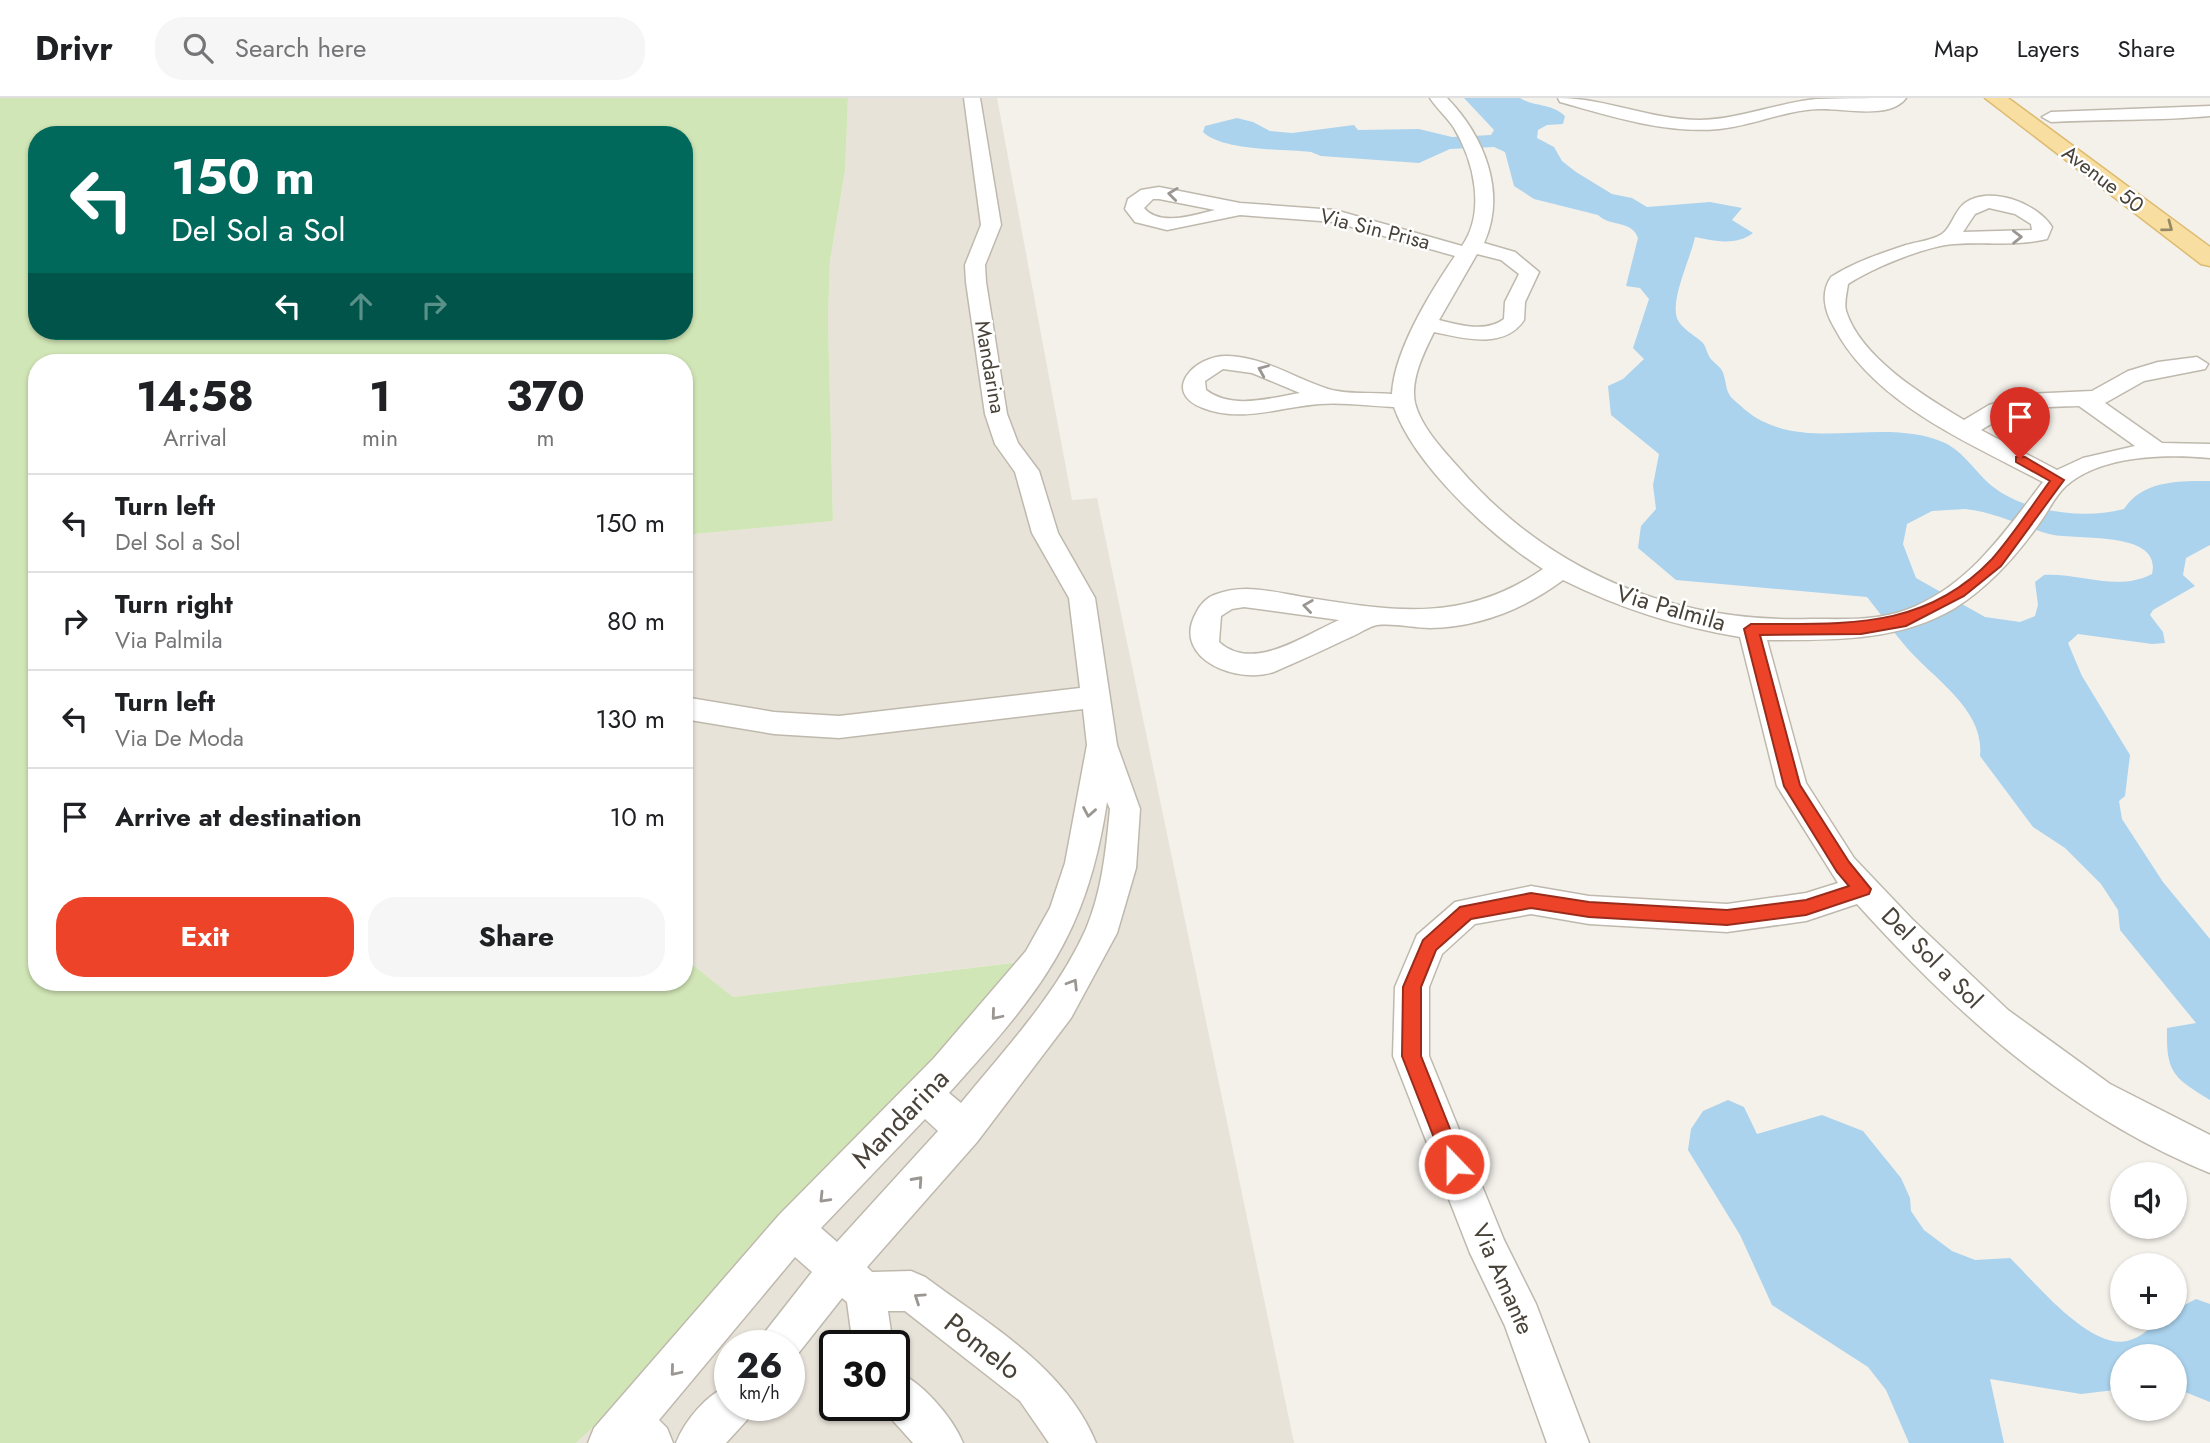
<!DOCTYPE html>
<meta charset="utf-8">
<style>
body{margin:0;font-family:Jost,sans-serif;background:#f6f6f6;color:#202124;height:100vh;display:flex;flex-direction:column;font-size:26px;white-space:nowrap}
*{box-sizing:border-box;margin:0}
p{font-size:23px;color:#757577}
.icon{flex:none;width:38px;height:38px;fill:none;stroke:currentColor;stroke-width:2;stroke-linecap:round;stroke-linejoin:round}
.map{position:relative;flex:1;overflow:hidden}
.drawer{position:absolute;left:28px;top:256px;width:665px;height:637px;display:flex;flex-direction:column;background:#fff;border-radius:28px;box-shadow:0 2px 5px #0004}
.drawer>*{flex:none}
.banner{position:absolute;left:28px;top:28px;width:665px;height:214px;border-radius:28px;box-shadow:0 2px 5px #0004;background:#00695c;color:#fff;overflow:hidden}
.buttons{position:absolute;left:2110px;top:1064px;display:grid;gap:14px}
.buttons a{display:grid;place-items:center;width:77px;height:77px;border-radius:50%;background:#fff;box-shadow:0 2px 5px #0004;font-size:35px}
.speed{position:absolute;left:714px;top:1232px;display:flex;gap:14px;font-size:35px;font-weight:700;text-align:center}
.speed>*{display:grid;place-content:center;width:91px;height:91px;border-radius:50%;background:#fff;box-shadow:0 2px 5px #0004;line-height:1}
.speed small{font-size:18px;font-weight:400}
.speed .limit{border:4px solid #111;border-radius:10px;background:#fff;color:#111}
.pin{position:absolute;display:grid;place-items:center;width:60px;height:60px;color:#fff;margin:-72px -30px;border-radius:50% 50% 50% 0;rotate:-45deg;box-shadow:0 0 7px #0007}
.pin .icon{rotate:45deg}
.me{position:absolute;width:77px;margin:-38px;rotate:338deg;stroke-linejoin:round;filter:drop-shadow(0 0 5px #0008)}
.turn{display:flex;align-items:center;gap:24px;height:147px;padding:0 28px;font-size:32px}
.turn .icon{width:91px;height:91px;stroke-width:2.5}
.turn b{display:block;font-size:49px;line-height:60px}
.lanes{display:flex;align-items:center;height:66px;padding:0 28px;background:#0003;justify-content:center;gap:35px;direction:ltr}
.lanes .off{opacity:.35}
.eta{display:flex;justify-content:space-evenly;align-items:center;height:119px;text-align:center}
.eta b{font-size:42px;font-weight:700;line-height:49px}
.action{display:flex;gap:14px;margin-top:auto;padding:14px 28px}
.action a{flex:1;height:80px;border-radius:28px;background:#ed4429;color:#fff;font-size:28px;font-weight:700;line-height:80px;text-align:center}
.action a+a{background:#f6f6f6;color:#202124}
ul{padding:0;list-style:none}
li{display:flex;align-items:center;gap:21px;height:98px;padding:0 28px;border-top:2px solid #e0e0e0}
li div{flex:1}
li b{display:block;font-size:26px}
li em{font-style:normal}
header{display:flex;align-items:center;gap:42px;box-sizing:border-box;height:98px;padding:0 35px;background:#fff;border-bottom:2px solid #e0e0e0}
header strong{font-size:33px}
nav{display:flex;gap:38px;margin-inline-start:auto;font-size:24px}
.search{width:490px;height:63px;background:#f6f6f6;display:flex;align-items:center;gap:18px;box-sizing:border-box;padding:0 24px;border-radius:28px;color:#757577;font-size:26px}
.map>svg:first-child{display:block}
.residential{fill:#e8e3d9;fill-rule:evenodd}
.green{fill:#d1e6b6;fill-rule:evenodd}
.water{fill:#abd3ed;fill-rule:evenodd}
.lines{fill:none;stroke-linecap:round;stroke-linejoin:round}
.minor-casing{stroke:#bfb9ad;stroke-width:3}
.major-casing{stroke:#ddbb70;stroke-width:3}
.minor{fill:#fff;fill-rule:evenodd}
.major{fill:#f8dea0;fill-rule:evenodd}
.oneway{stroke:#9a9792}
.oneway2{stroke:#978867}
.route{fill:#ed4429;stroke:#9a2c1b;stroke-width:2}
.labels{text-anchor:middle;stroke-width:5;stroke-linejoin:round;paint-order:stroke}
.far-street-label{font-size:21px;fill:#484239;stroke:#fff}
.street-label{font-size:24px;fill:#484239;stroke:#fff}
.near-street-label{font-size:28px;fill:#484239;stroke:#fff}
</style>
<header>
<strong>Drivr</strong>
<div class="search"><svg class="icon" aria-label="search" viewBox="0 0 24 24"><circle cx="10" cy="10" r="6"/><path d="M15 15l6 6"/></svg>Search here</div>
<nav><a>Map</a><a>Layers</a><a>Share</a></nav>
</header>
<div class="map">
<svg width="2210" height="1345" viewBox="0 0 2210 1345">
<rect width="100%" height="100%" fill="#f4f1eb"/>
<path class="residential" d="M 848,0 L 997,0 L 1072,402 L 1097,400 L 1294,1345 L 576,1345 L 635,1290 L 1018,864 L 733,899 L 684,860 L 684,437 L 833,423 L 828,221 L 830,163 L 845,74 ZM 730,1248 L 789,1248 L 789,1307 L 730,1307 ZM 835,1248 L 894,1248 L 894,1307 L 835,1307 Z"/>
<path class="green" d="M 0,0 L 848,0 L 845,73 L 830,163 L 828,221 L 833,423 L 684,437 L 684,264 L 37,264 L 37,884 L 684,884 L 684,860 L 733,899 L 1020,864 L 635,1290 L 576,1345 L 0,1345 ZM 37,37 L 684,37 L 684,233 L 37,233 Z"/>
<g class="water">
<path d="M 1464,0 L 1520,0 C 1534,9 1552,5 1565,18 L 1563,26 L 1547,27 L 1538,32 L 1537,40 L 1554,49 L 1562,63 L 1576,74 L 1612,96 L 1632,100 L 1647,109 L 1710,104 L 1742,110 L 1732,122 L 1753,135 C 1736,148 1714,143 1695,139 C 1691,160 1667,207 1679,224 C 1685,233 1696,238 1703,245 C 1706,249 1707,255 1710,260 C 1713,264 1718,267 1721,271 C 1726,278 1725,289 1729,296 C 1732,302 1740,306 1744,311 C 1801,359 1882,316 1945,345 C 1964,354 1976,375 1992,388 C 2024,414 2085,422 2124,411 C 2143,382 2179,383 2210,383 L 2210,447 L 2186,460 L 2183,477 L 2195,488 L 2153,512 L 2150,517 L 2163,534 L 2165,545 L 2152,546 L 2078,536 L 2068,545 L 2082,578 L 2130,657 L 2125,698 L 2119,703 L 2122,721 L 2163,784 L 2210,841 L 2210,1002 C 2173,979 2166,975 2167,930 L 2196,925 L 2120,832 L 2118,812 L 2101,786 L 2065,750 L 2033,729 L 1980,658 C 1985,612 1934,581 1907,550 C 1893,534 1881,516 1867,499 L 1676,482 L 1638,450 L 1641,428 L 1656,411 L 1653,387 L 1659,356 L 1611,317 L 1608,288 L 1623,281 L 1644,261 L 1633,250 L 1649,201 L 1640,190 L 1626,188 L 1638,140 C 1632,122 1610,129 1598,117 L 1534,101 L 1514,88 L 1505,54 L 1494,49 L 1450,51 L 1419,65 L 1321,58 L 1311,54 C 1284,51 1222,53 1203,34 L 1205,28 L 1237,20 L 1253,24 L 1270,33 L 1292,35 L 1354,27 L 1358,32 L 1419,31 L 1452,39 L 1491,37 L 1494,32 ZM 1965,411 C 1995,414 2021,428 2049,436 C 2073,443 2163,431 2152,476 C 2118,494 2080,475 2044,477 L 2035,484 L 2038,507 L 2035,518 L 2020,524 L 1985,519 L 1916,480 L 1903,446 L 1907,426 L 1932,413 Z"/>
<path d="M 1728,1002 L 1744,1009 L 1757,1036 L 1822,1017 L 1863,1033 L 1901,1080 L 1910,1100 L 1911,1113 L 1924,1132 L 1952,1153 L 1975,1162 L 2010,1160 C 2036,1185 2089,1251 2127,1243 C 2146,1239 2155,1220 2175,1220 L 2175,1212 L 2196,1201 L 2210,1206 L 2210,1304 L 2175,1290 L 2175,1258 L 2123,1258 L 2123,1291 L 2081,1296 L 1990,1281 L 2004,1345 L 1909,1345 L 1886,1292 L 1868,1269 L 1772,1207 L 1740,1137 L 1688,1052 L 1691,1031 L 1703,1013 Z"/>
</g>
<g class="lines">
<g class="minor-casing">
<g id="minor">
<path d="M 964,0 L 980,0 L 1001,127 L 985,167 L 986,184 L 1007,316 L 1018,345 L 1039,373 L 1058,435 L 1095,500 L 1117,647 L 1140,711 L 1136,770 L 1117,835 L 1071,920 L 977,1044 L 867,1169 L 872,1174 L 911,1173 L 925,1179 C 988,1226 1065,1269 1096,1345 L 1049,1345 L 1020,1303 L 905,1213 L 888,1213 L 893,1248 L 853,1248 L 847,1204 L 842,1200 L 793,1262 L 789,1264 L 789,1248 L 759,1248 L 765,1234 L 812,1174 L 795,1159 L 659,1322 L 667,1330 L 673,1345 L 588,1345 L 594,1330 L 779,1117 L 934,960 L 1026,853 L 1050,810 L 1065,765 L 1087,647 L 1083,611 L 839,640 L 774,636 L 684,621 L 684,599 L 774,614 L 839,618 L 1080,590 L 1069,500 L 1032,435 L 1015,374 L 995,346 L 985,316 L 966,184 L 965,167 L 981,127 ZM 1107,704 L 1110,711 C 1106,752 1102,793 1086,831 C 1057,896 1005,951 961,1005 L 949,995 C 1039,895 1086,841 1107,704 ZM 925,1021 L 938,1033 L 837,1144 L 821,1130 Z"/>
<path d="M 1430,0 L 1447,0 C 1484,38 1507,94 1484,145 L 1515,154 L 1539,174 L 1525,204 L 1524,222 C 1504,252 1463,240 1434,234 C 1424,254 1410,282 1415,305 C 1421,329 1443,352 1459,370 C 1550,475 1673,525 1811,521 C 1842,521 1876,523 1906,512 C 1968,489 2004,435 2043,384 C 1970,345 1874,306 1834,229 C 1825,214 1820,195 1831,179 C 1855,164 1879,156 1906,147 C 1916,144 1934,142 1942,136 C 1952,129 1954,113 1965,105 C 1990,87 2037,105 2052,129 L 2047,141 C 2017,148 1985,144 1954,146 C 1926,148 1872,170 1848,186 C 1847,194 1844,204 1846,213 C 1861,260 1924,298 1964,322 L 1989,307 L 2025,296 L 2092,293 L 2128,273 L 2158,264 L 2197,259 L 2208,266 L 2205,271 L 2144,283 L 2105,305 L 2162,345 L 2210,346 L 2210,360 C 2166,356 2101,357 2066,388 C 2055,398 2049,412 2041,423 C 2018,456 1990,488 1955,510 C 1899,544 1830,542 1767,542 L 1806,685 L 1854,760 L 1912,821 L 2008,912 L 2110,986 L 2210,1037 L 2210,1075 C 2071,1019 1957,917 1857,806 L 1806,823 L 1727,834 L 1589,826 L 1531,816 L 1475,826 L 1442,856 L 1429,889 L 1429,958 L 1504,1142 L 1536,1206 L 1589,1345 L 1547,1345 L 1505,1228 L 1470,1155 L 1393,958 L 1395,889 L 1417,837 L 1455,804 L 1531,788 L 1589,798 L 1727,806 L 1806,795 L 1838,785 L 1777,688 L 1740,539 C 1678,529 1619,510 1563,482 C 1524,511 1479,529 1430,530 C 1414,530 1394,525 1377,527 C 1370,528 1360,535 1353,538 C 1327,550 1302,562 1276,573 C 1241,588 1170,562 1196,515 C 1200,507 1206,500 1214,497 C 1244,485 1273,494 1303,499 C 1394,513 1463,526 1543,471 C 1492,439 1414,367 1394,309 C 1369,308 1344,304 1319,306 C 1281,309 1241,325 1203,310 C 1160,294 1195,257 1227,258 C 1264,259 1294,280 1328,291 C 1347,297 1373,294 1392,296 C 1394,253 1431,193 1455,158 L 1334,124 L 1240,117 L 1167,132 L 1135,124 L 1125,111 L 1128,101 L 1141,92 L 1159,89 L 1240,105 L 1335,112 L 1462,148 C 1486,114 1474,63 1454,30 C 1447,19 1437,11 1430,0 ZM 1153,101 L 1159,101 L 1215,112 C 1194,117 1160,129 1144,110 ZM 1989,110 L 2015,116 L 2031,126 L 2032,132 L 1963,134 L 1975,116 ZM 1477,156 L 1501,162 L 1519,176 L 1505,204 L 1504,221 C 1486,235 1459,227 1439,222 ZM 1223,271 L 1252,275 L 1300,295 C 1270,300 1232,312 1206,292 L 1205,283 ZM 2079,308 L 2135,348 L 2083,360 L 2057,372 L 1981,332 C 2017,309 2038,309 2079,308 ZM 1244,509 L 1339,522 C 1305,537 1253,575 1219,544 L 1221,518 L 1232,511 Z"/>
<path d="M 1558,0 C 1606,0 1651,22 1700,22 C 1740,21 1777,5 1816,1 C 1845,0 1878,0 1906,0 C 1890,22 1844,10 1819,11 C 1785,12 1752,28 1719,31 C 1665,36 1610,18 1560,4 Z"/>
<path d="M 2210,8 L 2210,18 C 2157,23 2104,21 2051,24 L 2042,19 L 2051,14 Z"/>
<path d="M 894,1272 C 921,1283 952,1318 963,1345 L 913,1345 L 879,1307 L 894,1307 Z"/>
<path d="M 730,1287 L 730,1307 L 753,1307 L 747,1322 L 726,1345 L 676,1345 C 685,1322 707,1296 730,1287 Z"/>
</g>
</g>
<g class="major-casing">
<polygon id="major" points="1985,0 2008,0 2210,149 2210,168 2201,166"/>
</g>
<use href="#minor" class="minor"/>
<use href="#major" class="major"/>
</g>
<defs><path id="oneway-chevron" d="M-2-3.5L2.5 0L-2 3.5" fill="none" stroke-width="1.6" stroke-linecap="round" stroke-linejoin="round" transform="scale(1.75)"/></defs>
<g class="oneway">
<use href="#oneway-chevron" transform="translate(1173 96) rotate(-173)"/>
<use href="#oneway-chevron" transform="translate(2017 139) rotate(-1)"/>
<use href="#oneway-chevron" transform="translate(1263 272) rotate(-157)"/>
<use href="#oneway-chevron" transform="translate(1308 508) rotate(-172)"/>
<use href="#oneway-chevron" transform="translate(1089 714) rotate(100)"/>
<use href="#oneway-chevron" transform="translate(1073 886) rotate(-58)"/>
<use href="#oneway-chevron" transform="translate(996 917) rotate(130)"/>
<use href="#oneway-chevron" transform="translate(918 1083) rotate(-48)"/>
<use href="#oneway-chevron" transform="translate(824 1100) rotate(134)"/>
<use href="#oneway-chevron" transform="translate(919 1200) rotate(-146)"/>
<use href="#oneway-chevron" transform="translate(675 1273) rotate(130)"/>
</g>
<use class="oneway2" href="#oneway-chevron" transform="translate(2168 129) rotate(37)"/>
<path class="route" d="M 2016,359 L 2025,359 L 2064,382 L 2001,468 L 1964,498 L 1906,528 L 1861,536 L 1760,537 L 1800,687 L 1849,764 L 1871,791 L 1869,796 L 1806,817 L 1727,827 L 1589,819 L 1531,810 L 1471,821 L 1436,852 L 1421,889 L 1421,958 L 1464,1066 L 1461,1073 L 1454,1076 L 1447,1073 L 1402,958 L 1403,889 L 1423,842 L 1460,809 L 1531,795 L 1589,804 L 1727,812 L 1806,802 L 1849,788 L 1837,774 L 1784,688 L 1744,531 L 1751,526 C 1842,525 1923,534 1992,461 C 2013,437 2031,409 2050,383 L 2016,364 Z"/>
<g class="labels">
<g class="far-street-label">
<text transform="translate(2103 81) rotate(37)" y="7">Avenue 50</text>
<text transform="translate(1375 131) rotate(14)" y="7">Via Sin Prisa</text>
<text transform="translate(990 269) rotate(80)" y="7">Mandarina</text>
</g>
<g class="street-label">
<text transform="translate(1671 510) rotate(16)" y="8">Via Palmila</text>
<text transform="translate(1932 860) rotate(45)" y="8">Del Sol a Sol</text>
<text transform="translate(1503 1181) rotate(66)" y="8">Via Amante</text>
</g>
<g class="near-street-label">
<text transform="translate(900 1020) rotate(-46)" y="10">Mandarina</text>
<text transform="translate(983 1248) rotate(38)" y="10">Pomelo</text>
</g>
</g>
</svg>
<div class="buttons">
<a><svg class="icon" aria-label="sound" viewBox="0 0 24 24"><path d="M4 9h4l5-4v14l-5-4H4zM17 9q2 3 0 6"/></svg></a>
<a>+</a>
<a>−</a>
</div>
<div class="speed"><div>26<small>km/h</small></div><div class="limit">30</div></div>
<div class="pin" style="left:2020px;top:361px;background:#d93025"><svg class="icon" aria-label="arrive" viewBox="0 0 24 24"><path d="M6 21V4h12l-3 4 3 4H6"/></svg></div>
<svg class="me" style="left:1454px;top:1066px" viewBox="-20 -20 40 40"><circle r="17" fill="#ed4429" stroke="#fff" stroke-width="3"/><path d="M0-11L8 9 0 5-8 9z" fill="#fff"/></svg>
<div class="banner">
<div class="turn"><svg class="icon" aria-label="left" viewBox="0 0 24 24"><path d="M17 20v-9H6M10 6l-5 5 5 5"/></svg><div><b>150 m</b>Del Sol a Sol</div></div>
<div class="lanes"><svg class="icon" aria-label="left" viewBox="0 0 24 24"><path d="M17 20v-9H6M10 6l-5 5 5 5"/></svg><svg class="icon off" aria-label="ahead" viewBox="0 0 24 24"><path d="M12 20V5M6 11l6-6 6 6"/></svg><svg class="icon off" aria-label="right" viewBox="0 0 24 24"><path d="M7 20v-9h11M14 6l5 5-5 5"/></svg></div>
</div>
<section class="drawer">
<div class="eta">
<div><b>14:58</b><p>Arrival</p></div>
<div><b>1</b><p>min</p></div>
<div><b>370</b><p>m</p></div>
</div>
<ul>
<li><svg class="icon" aria-label="left" viewBox="0 0 24 24"><path d="M17 20v-9H6M10 6l-5 5 5 5"/></svg><div><b>Turn left</b><p>Del Sol a Sol</p></div><em>150 m</em></li>
<li><svg class="icon" aria-label="right" viewBox="0 0 24 24"><path d="M7 20v-9h11M14 6l5 5-5 5"/></svg><div><b>Turn right</b><p>Via Palmila</p></div><em>80 m</em></li>
<li><svg class="icon" aria-label="left" viewBox="0 0 24 24"><path d="M17 20v-9H6M10 6l-5 5 5 5"/></svg><div><b>Turn left</b><p>Via De Moda</p></div><em>130 m</em></li>
<li><svg class="icon" aria-label="arrive" viewBox="0 0 24 24"><path d="M6 21V4h12l-3 4 3 4H6"/></svg><div><b>Arrive at destination</b></div><em>10 m</em></li>
</ul>
<div class="action"><a>Exit</a><a>Share</a></div>
</section>
</div>
